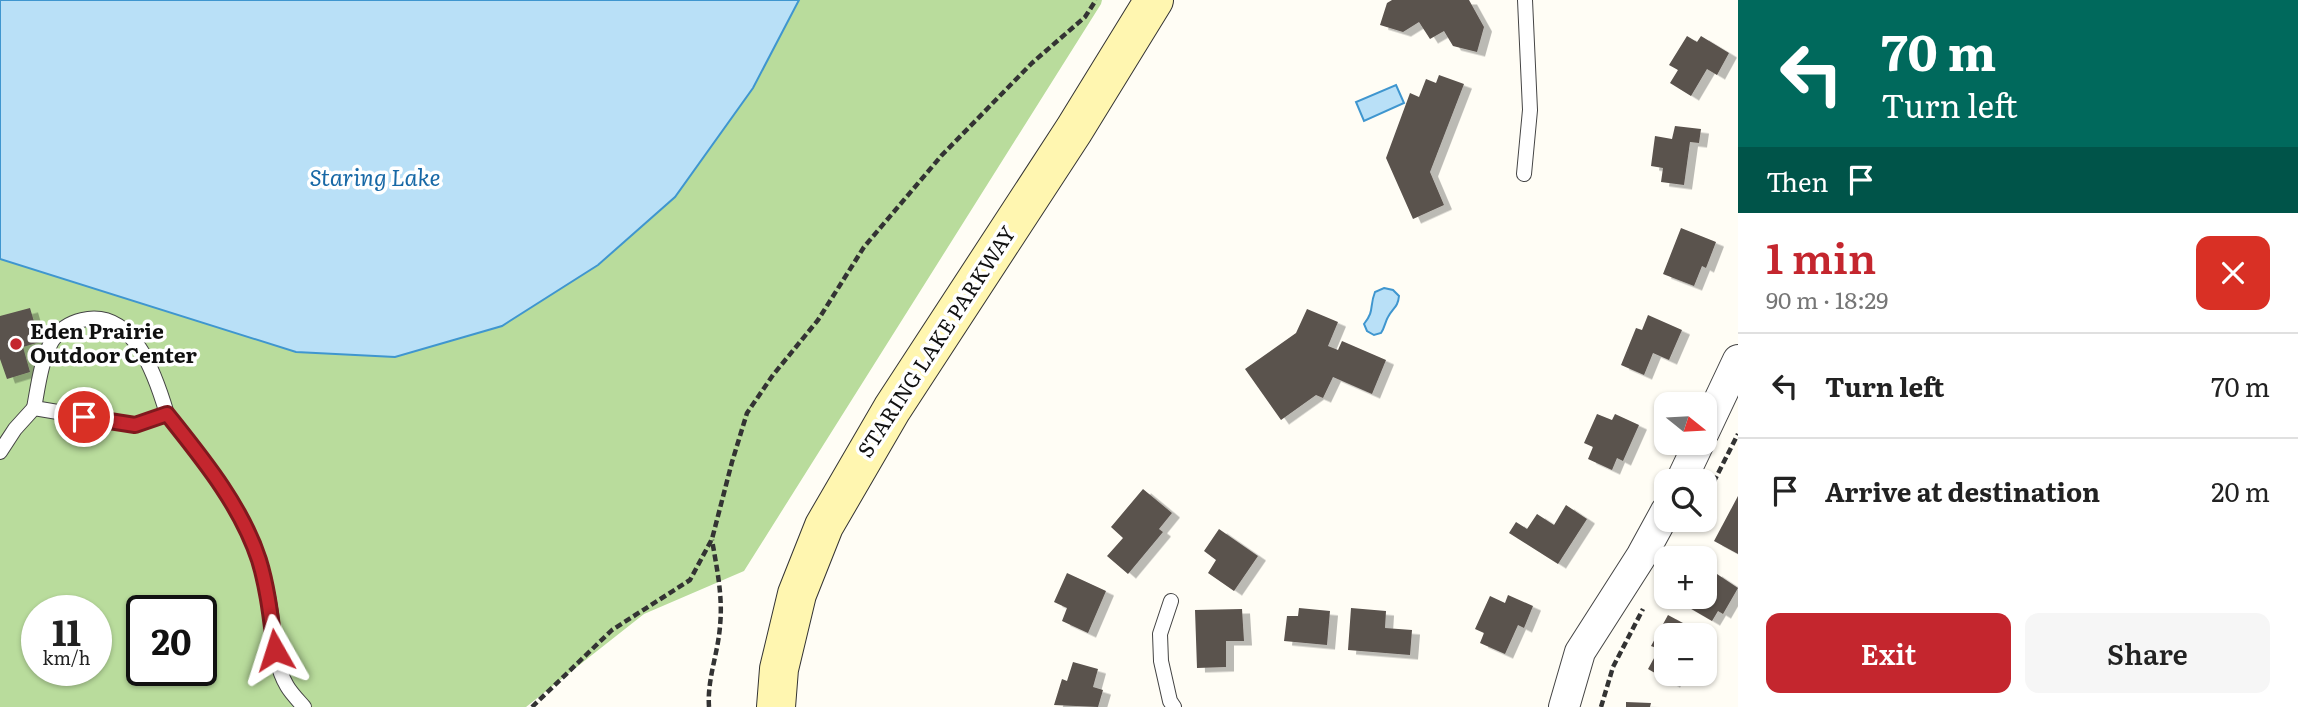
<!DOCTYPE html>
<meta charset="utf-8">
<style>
body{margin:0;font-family:Literata,serif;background:#f6f6f6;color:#222;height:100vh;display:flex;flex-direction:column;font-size:26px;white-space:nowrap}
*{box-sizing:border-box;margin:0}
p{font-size:23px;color:#767676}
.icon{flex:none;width:38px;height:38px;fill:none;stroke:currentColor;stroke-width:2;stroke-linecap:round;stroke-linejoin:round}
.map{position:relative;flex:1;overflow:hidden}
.panel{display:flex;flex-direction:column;background:#fff;width:560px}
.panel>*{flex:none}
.hud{background:#00695c;color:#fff;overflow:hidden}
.needle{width:46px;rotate:108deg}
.tools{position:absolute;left:1654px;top:392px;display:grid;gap:14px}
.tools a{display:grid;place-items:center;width:63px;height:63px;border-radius:14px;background:#fff;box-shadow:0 2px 5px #0004;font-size:35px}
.speed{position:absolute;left:21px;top:595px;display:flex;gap:14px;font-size:35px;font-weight:700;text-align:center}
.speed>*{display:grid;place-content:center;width:91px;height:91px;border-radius:50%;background:#fff;box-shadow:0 2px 5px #0004;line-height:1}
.speed small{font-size:18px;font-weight:400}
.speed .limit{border:4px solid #111;border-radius:10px;background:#fff;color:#111}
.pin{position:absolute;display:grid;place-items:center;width:60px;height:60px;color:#fff;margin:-30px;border:4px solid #fff;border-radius:50%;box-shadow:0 2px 7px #0007}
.me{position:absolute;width:77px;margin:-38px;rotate:354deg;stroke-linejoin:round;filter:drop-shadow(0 0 5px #0008)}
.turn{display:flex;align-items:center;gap:24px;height:147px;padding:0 28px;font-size:32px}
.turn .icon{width:91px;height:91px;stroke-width:2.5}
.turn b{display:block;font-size:49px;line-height:60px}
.then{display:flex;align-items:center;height:66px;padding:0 28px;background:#0003;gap:14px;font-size:26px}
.round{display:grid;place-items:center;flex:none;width:74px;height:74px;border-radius:14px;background:#f6f6f6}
.overview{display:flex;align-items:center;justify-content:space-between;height:119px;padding:0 28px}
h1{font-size:42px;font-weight:600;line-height:52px;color:#c4262e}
.action{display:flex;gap:14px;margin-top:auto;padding:14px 28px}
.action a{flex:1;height:80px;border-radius:14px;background:#c4262e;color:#fff;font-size:28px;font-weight:600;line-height:80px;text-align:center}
.action a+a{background:#f6f6f6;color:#222}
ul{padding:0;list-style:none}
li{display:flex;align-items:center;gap:21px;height:105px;padding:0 28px;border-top:2px solid #e0e0e0}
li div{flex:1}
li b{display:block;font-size:26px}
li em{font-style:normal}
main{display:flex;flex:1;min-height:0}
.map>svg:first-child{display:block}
.forest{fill:#b9dc9c;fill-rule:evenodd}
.water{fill:#b9e0f7;stroke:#3f96cf;stroke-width:2}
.building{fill:#5a524d;filter:url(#shadow)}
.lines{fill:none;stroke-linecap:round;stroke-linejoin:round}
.lane-casing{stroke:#444;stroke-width:16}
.street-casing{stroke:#444;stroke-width:32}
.secondary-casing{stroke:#333;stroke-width:40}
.path{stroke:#333;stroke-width:4.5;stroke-dasharray:7 3.5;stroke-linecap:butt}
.lane{stroke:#fff;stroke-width:14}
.street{stroke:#fff;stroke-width:30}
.secondary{stroke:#fff6b0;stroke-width:38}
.route-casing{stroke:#7f191e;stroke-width:18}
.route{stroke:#c4262e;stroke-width:12}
.poi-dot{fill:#c4262e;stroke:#fff;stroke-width:2.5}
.labels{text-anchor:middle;stroke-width:7;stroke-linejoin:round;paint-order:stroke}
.poi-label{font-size:21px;font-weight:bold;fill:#111;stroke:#fff;text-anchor:start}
.street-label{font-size:21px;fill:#111;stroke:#fff}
.water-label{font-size:23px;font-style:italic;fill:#1768a6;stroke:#fff}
</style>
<main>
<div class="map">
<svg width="1738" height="707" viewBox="0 0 1738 707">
<defs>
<filter id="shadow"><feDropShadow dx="8" dy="4.5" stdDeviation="0" flood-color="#0004"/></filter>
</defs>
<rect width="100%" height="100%" fill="#fffdf5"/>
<path class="forest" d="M 799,0 L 1102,0 L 1101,4 L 744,571 L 644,614 L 526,707 L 0,707 L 0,259 L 46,272 L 502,326 L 598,265 L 675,197 L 753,88 ZM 37,611 L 96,611 L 96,670 L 37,670 ZM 142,611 L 201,611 L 201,670 L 142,670 Z"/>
<g class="water">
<polygon points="0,0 799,0 753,88 675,197 598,265 502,326 395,357 296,352 0,259"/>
<polygon points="1396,85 1404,103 1364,121 1356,102"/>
<path d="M 1384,288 L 1393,290 L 1399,296 C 1398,307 1393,308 1388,317 C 1385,322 1385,327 1381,333 L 1374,335 L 1367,331 L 1364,324 C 1375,310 1369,307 1375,292 Z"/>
</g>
<g class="building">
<polygon points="1392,0 1469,0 1484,27 1477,52 1453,46 1444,31 1430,39 1419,22 1403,32 1380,25 1387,3"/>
<polygon points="1687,36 1697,42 1701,36 1729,53 1717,75 1707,69 1691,96 1670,83 1678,70 1669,65"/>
<polygon points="1439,75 1464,84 1430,172 1444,205 1413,219 1386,158 1410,93 1419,97 1426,79 1436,83"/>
<polygon points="1675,126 1701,129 1699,143 1690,142 1684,185 1661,182 1663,168 1651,166 1655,136 1672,139"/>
<polygon points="1681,228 1716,242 1706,268 1702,266 1694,286 1663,274"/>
<polygon points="30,308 40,342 23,347 30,372 7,379 0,359 0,316"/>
<polygon points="1307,309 1338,322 1328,346 1338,350 1342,341 1386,360 1372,394 1333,377 1323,398 1316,395 1281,420 1245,369 1296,333"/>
<polygon points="1648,315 1682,330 1669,360 1653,353 1644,375 1621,365 1636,328 1642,330"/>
<polygon points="1597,414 1612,420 1615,414 1639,425 1623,461 1617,458 1612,470 1588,459 1593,447 1584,443"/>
<polygon points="1143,489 1172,513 1159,529 1163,532 1128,574 1107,556 1123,538 1111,527"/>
<polygon points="1738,496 1738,554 1714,541"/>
<polygon points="1566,505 1587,519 1558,564 1509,533 1516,522 1527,529 1537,514 1554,525"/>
<polygon points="1219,529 1258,556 1234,591 1208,573 1216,560 1204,551"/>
<polygon points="1714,572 1738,588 1723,614 1718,611 1712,621 1681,603 1684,597 1704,597 1704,579 1709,582"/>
<polygon points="1067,573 1106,591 1088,633 1062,621 1067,608 1054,602"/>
<polygon points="1508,595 1533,606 1524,628 1518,625 1505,654 1480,643 1484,633 1475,629 1490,596 1505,603"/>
<polygon points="1299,608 1330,611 1327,645 1284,641 1287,616 1298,616"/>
<polygon points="1351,608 1386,611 1385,628 1412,630 1410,655 1348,650"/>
<polygon points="1242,609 1244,641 1226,641 1226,667 1197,668 1195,610"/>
<polygon points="1668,615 1694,629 1691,635 1666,635 1666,674 1677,674 1672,683 1648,669 1659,649 1651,646"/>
<polygon points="1073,662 1098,669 1093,687 1103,690 1098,707 1054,705 1062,679 1067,681"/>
<polygon points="1626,702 1651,703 1650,707 1626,707"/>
</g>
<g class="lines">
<g class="lane-casing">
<g id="lane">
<polyline points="1524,174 1530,110 1525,0"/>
<path d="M 34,408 C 38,387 41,360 52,341 C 59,330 69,323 82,320 C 134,308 156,377 167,414"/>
<path d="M 0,452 L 15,429 L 34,408 L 135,425 L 167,414 C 202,458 241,505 259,560 C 264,576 268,595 271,613 C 274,637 274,664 287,686 C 291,693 298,700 304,707"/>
<polyline points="1171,601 1160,634 1161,661 1170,701 1174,707"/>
</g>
</g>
<g class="street-casing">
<g id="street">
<polyline points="1704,432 1738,360"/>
<polyline points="1681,481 1699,443"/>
<polyline points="1564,707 1580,652 1642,555 1666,511"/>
</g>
</g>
<g class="secondary-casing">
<polyline id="secondary" points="776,707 779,669 797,594 824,526 892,409 1074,130 1154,0"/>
</g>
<g class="path">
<polyline points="1704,501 1738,434"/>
<polyline points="532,707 612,630 690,580 712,539 732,462 747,413 773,375 818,320 864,247 942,155 1032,63 1085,17 1096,0"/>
<path d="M 709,707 C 707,679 718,654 720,626 C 723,597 717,569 712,540"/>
<polyline points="1601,707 1613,667 1643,609"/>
</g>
<use href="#lane" class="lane"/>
<use href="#street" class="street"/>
<use href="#secondary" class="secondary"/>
</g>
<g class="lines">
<g class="route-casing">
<path id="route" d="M 84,417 L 135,425 L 167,414 C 202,458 241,505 259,560 C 268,589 271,620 275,650"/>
</g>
<use href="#route" class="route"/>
</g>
<circle class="poi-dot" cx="16" cy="344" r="7"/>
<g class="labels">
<g class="poi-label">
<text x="30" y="339">Eden Prairie<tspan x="30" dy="24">Outdoor Center</tspan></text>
</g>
<g class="street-label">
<text transform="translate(937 342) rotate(-57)" y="7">STARING LAKE PARKWAY</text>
</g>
<g class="water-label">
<text x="375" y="186">Staring Lake</text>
</g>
</g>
</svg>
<div class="tools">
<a><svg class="needle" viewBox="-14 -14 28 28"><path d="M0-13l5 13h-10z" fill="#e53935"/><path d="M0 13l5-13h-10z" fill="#767676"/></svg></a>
<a><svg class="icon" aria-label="search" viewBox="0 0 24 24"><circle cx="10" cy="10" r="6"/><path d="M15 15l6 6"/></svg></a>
<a>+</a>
<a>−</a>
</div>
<div class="speed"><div>11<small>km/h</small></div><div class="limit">20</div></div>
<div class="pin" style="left:84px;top:417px;background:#d93025"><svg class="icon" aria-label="arrive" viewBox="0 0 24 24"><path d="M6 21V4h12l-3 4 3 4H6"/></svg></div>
<svg class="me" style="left:275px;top:650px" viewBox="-20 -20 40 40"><path d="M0-17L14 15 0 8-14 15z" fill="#c4262e" stroke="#fff" stroke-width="4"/></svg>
</div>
<section class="panel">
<div class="hud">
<div class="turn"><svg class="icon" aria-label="left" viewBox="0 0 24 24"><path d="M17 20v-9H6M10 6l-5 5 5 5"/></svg><div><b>70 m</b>Turn left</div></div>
<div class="then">Then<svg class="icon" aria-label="arrive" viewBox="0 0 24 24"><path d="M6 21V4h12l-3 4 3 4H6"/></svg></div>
</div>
<div class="overview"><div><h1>1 min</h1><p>90 m · 18:29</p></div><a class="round" style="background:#d93025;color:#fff"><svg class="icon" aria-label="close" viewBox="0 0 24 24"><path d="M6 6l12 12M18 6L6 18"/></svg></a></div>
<ul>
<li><svg class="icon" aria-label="left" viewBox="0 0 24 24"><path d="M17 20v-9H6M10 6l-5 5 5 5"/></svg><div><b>Turn left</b></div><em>70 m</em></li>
<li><svg class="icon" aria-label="arrive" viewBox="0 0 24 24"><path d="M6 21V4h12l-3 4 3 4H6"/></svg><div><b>Arrive at destination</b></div><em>20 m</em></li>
</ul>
<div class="action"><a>Exit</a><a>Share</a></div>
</section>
</main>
